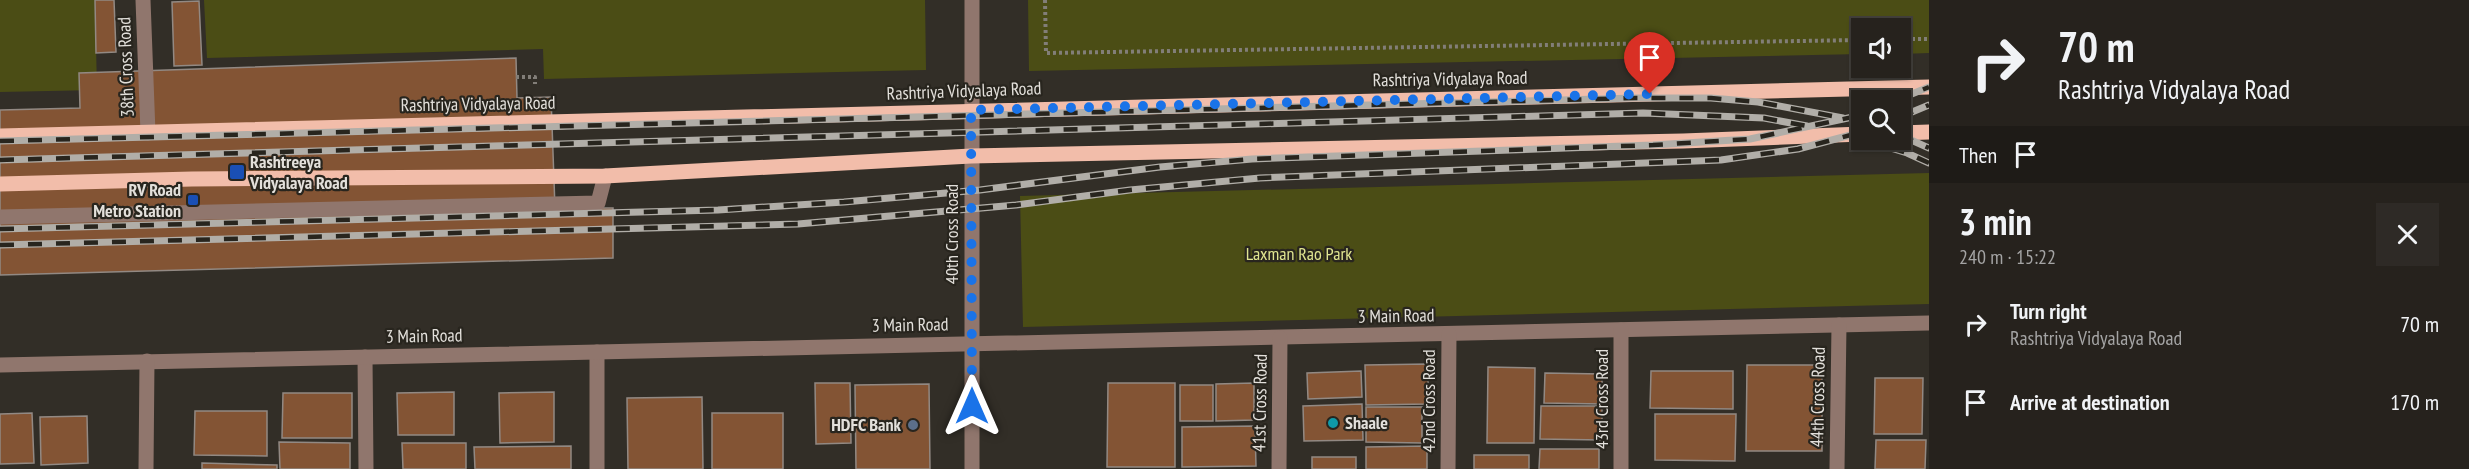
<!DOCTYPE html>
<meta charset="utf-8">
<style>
body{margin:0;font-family:"PT Sans Narrow",sans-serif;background:#2e2a26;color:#f1f3f6;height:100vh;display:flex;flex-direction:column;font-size:22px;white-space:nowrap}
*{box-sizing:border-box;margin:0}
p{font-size:20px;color:#a4a4a4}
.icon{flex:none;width:33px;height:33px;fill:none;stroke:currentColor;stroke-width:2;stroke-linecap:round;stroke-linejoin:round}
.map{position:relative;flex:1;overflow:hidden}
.sheet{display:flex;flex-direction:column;background:#26221d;width:540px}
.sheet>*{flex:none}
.banner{background:#26221d;color:#f1f3f6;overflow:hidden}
.controls{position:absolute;left:1851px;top:18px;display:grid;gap:12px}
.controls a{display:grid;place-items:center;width:60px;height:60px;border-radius:0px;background:#26221d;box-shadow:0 2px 4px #0004,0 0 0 2px #423f3b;font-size:30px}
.pin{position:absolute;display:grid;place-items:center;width:51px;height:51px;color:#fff;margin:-62px -26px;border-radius:50% 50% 50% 0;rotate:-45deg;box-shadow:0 0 6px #0007}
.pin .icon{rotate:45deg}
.me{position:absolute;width:66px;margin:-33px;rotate:0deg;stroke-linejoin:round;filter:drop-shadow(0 0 4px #0008)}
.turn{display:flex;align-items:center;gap:21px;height:126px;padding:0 30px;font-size:27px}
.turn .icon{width:78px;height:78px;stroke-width:2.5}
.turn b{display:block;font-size:42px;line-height:51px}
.then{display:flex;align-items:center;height:57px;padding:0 30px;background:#0003;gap:12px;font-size:22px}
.round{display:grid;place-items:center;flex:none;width:63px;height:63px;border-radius:0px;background:#2e2a26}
.headline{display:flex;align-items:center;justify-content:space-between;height:102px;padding:0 30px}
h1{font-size:36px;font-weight:800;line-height:45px}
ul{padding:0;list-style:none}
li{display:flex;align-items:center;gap:18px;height:78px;padding:0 30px}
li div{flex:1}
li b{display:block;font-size:22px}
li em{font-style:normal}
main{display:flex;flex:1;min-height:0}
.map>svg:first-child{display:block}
.green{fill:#4b4d15}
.building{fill:#835434;stroke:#928983;stroke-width:1.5}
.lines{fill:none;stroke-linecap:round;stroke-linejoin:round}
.path{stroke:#827e78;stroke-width:4;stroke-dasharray:3 3;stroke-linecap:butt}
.minor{stroke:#90766d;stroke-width:15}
.major{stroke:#f2bdaa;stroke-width:15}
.rail-casing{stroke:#b1aea8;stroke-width:7}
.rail{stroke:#28251e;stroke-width:4.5;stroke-dasharray:14;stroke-linecap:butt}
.route{stroke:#1a73e8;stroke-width:10;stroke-dasharray:0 18}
.transit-dot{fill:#1a4fb4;stroke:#28251e;stroke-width:2}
.culture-dot{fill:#0f9aa8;stroke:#28251e;stroke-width:2}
.service-dot{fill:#5c6f8a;stroke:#28251e;stroke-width:2}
.labels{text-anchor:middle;stroke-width:4.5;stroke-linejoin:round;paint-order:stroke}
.street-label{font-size:18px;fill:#e3e0db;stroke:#28251e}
.poi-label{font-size:18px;font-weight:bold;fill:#e3e0db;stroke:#28251e;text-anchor:start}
.park-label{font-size:18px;fill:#e0e590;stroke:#28251e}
</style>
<main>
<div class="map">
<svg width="1929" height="469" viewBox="0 0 1929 469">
<rect width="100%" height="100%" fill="#322e27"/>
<g class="green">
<polygon points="0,0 95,0 97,90 0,92"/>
<polygon points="204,0 925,0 926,70 544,79 543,49 207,58"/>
<polygon points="1028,0 1929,0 1929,53 1901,54 1900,28 1862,28 1861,54 1029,71"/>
<polygon points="1929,173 1929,304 1023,327 1020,196"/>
</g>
<g class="building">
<polygon points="95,0 114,0 116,52 96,53"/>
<polygon points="199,1 202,65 174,66 172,2"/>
<polygon points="516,58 517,98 551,97 555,208 613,208 613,258 0,275 0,110 80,108 79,73"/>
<polygon points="1428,364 1428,404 1366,405 1365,365"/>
<polygon points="1747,365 1822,365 1822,451 1746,451"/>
<polygon points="1488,367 1535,368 1534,443 1487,443"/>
<polygon points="1361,371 1362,397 1308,399 1307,373"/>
<polygon points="1651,371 1733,371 1733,409 1650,408"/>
<polygon points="1545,373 1602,374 1602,404 1544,403"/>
<polygon points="1875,378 1923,378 1922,434 1874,434"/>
<polygon points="815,383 850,383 851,443 816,444"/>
<polygon points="1108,383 1175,383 1175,467 1107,467"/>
<polygon points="1254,383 1254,420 1216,421 1216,384"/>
<polygon points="929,384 930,469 856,469 855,385"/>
<rect x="1180" y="385" width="33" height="36"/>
<polygon points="454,392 454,435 398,435 397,393"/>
<polygon points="554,392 554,442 500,443 499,393"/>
<polygon points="283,393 352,393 352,438 282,438"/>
<polygon points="702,397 703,469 628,469 627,398"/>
<polygon points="1362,404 1363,440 1304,441 1303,406"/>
<polygon points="1541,406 1602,406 1602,440 1540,439"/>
<polygon points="1366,407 1422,407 1422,443 1366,442"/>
<polygon points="195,411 267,411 267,456 194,455"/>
<polygon points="32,413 34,463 0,464 0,414"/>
<rect x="712" y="413" width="71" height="56"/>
<polygon points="1655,414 1736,414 1735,461 1655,460"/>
<polygon points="87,416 88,463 41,465 40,417"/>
<polygon points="1255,426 1256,466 1182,467 1182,427"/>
<polygon points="1876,440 1926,440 1925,469 1875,469"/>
<polygon points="279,442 350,443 350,469 280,469"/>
<polygon points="402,443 466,443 466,469 403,469"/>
<polygon points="571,446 571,469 475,469 474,447"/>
<polygon points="1427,446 1427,469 1366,469 1366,447"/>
<polygon points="1540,449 1599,449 1599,469 1539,469"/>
<rect x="1474" y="455" width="55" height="14"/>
<rect x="1312" y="457" width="44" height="12"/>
<polygon points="202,463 277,465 277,469 202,469"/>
</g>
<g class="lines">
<g class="path">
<polyline points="1045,0 1046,53 1862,40"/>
<polyline points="1900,39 1929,39"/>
<polyline points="516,77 535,77 535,84"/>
</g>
<g class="minor">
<polyline points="143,0 148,133"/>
<polyline points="0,217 598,203 605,176"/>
<polyline points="597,352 597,469"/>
<polyline points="365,357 366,469"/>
<polyline points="0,365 1929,323"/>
<polyline points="146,469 147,361"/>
<polyline points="972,469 972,0"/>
<polyline points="1279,469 1280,338"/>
<polyline points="1448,469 1449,334"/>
<polyline points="1621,469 1621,330"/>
<polyline points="1837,469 1839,325"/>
</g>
<g class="major">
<polyline points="1900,133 1929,132"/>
<polyline points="0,136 1929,87"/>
<polyline points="0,184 192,179 605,176 971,156 1683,141 1862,134"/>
</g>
<g class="rail-casing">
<g id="rail">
<polyline points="1897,100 1929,87"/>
<polyline points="1900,117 1929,105"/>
<polyline points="1900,135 1929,148"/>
<polyline points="1864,140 1907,153 1929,163"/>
<polyline points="0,141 1636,98 1711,98 1758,102 1843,118"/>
<polyline points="0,160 1643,113 1764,118 1807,126"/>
<polyline points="0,229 718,210 844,202 980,190 1160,167 1252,159 1653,145 1750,139 1862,115"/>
<polyline points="0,245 798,224 1016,205 1130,190 1260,178 1721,160 1798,149 1862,132"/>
</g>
</g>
<use href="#rail" class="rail"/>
</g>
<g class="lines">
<polyline class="route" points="972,406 971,110 1650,94"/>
</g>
<g class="transit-dot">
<rect x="229" y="164" width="16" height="16" rx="3"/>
<rect x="187" y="194" width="12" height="12" rx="3"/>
</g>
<circle class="culture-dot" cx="1333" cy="423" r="6"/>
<circle class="service-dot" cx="913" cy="425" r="6"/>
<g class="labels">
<g class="street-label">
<text transform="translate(126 67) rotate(-92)" y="6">38th Cross Road</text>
<text transform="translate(1450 79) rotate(-1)" y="6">Rashtriya Vidyalaya Road</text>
<text transform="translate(964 91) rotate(-2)" y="6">Rashtriya Vidyalaya Road</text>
<text transform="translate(478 104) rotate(-1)" y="6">Rashtriya Vidyalaya Road</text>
<text transform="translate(952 234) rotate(-90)" y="6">40th Cross Road</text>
<text transform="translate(1396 316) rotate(-1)" y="6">3 Main Road</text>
<text transform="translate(910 325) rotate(-1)" y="6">3 Main Road</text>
<text transform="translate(424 336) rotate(-1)" y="6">3 Main Road</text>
<text transform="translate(1818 397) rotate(-89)" y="6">44th Cross Road</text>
<text transform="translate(1602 399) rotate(-90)" y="6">43rd Cross Road</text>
<text transform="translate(1429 401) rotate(-90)" y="6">42nd Cross Road</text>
<text transform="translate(1260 403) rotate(-89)" y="6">41st Cross Road</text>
</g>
<g class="poi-label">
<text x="250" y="168">Rashtreeya<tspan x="250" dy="21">Vidyalaya Road</tspan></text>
<text x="181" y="196" text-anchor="end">RV Road<tspan x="181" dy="21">Metro Station</tspan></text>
<text x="1345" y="429">Shaale</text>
<text x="901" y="431" text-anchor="end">HDFC Bank</text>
</g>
<g class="park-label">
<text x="1299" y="260">Laxman Rao Park</text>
</g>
</g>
</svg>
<div class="controls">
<a><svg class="icon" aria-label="sound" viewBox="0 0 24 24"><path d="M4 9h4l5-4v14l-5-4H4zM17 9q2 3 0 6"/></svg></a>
<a><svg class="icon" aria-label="search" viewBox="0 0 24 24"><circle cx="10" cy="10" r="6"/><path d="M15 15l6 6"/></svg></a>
</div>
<div class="pin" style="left:1650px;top:94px;background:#d93025"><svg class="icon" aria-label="arrive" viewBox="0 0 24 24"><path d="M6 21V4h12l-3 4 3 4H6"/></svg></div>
<svg class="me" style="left:972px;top:406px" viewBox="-20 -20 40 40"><path d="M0-17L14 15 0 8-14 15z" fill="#1a73e8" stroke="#fff" stroke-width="4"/></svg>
</div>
<section class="sheet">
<div class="banner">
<div class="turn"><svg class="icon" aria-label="right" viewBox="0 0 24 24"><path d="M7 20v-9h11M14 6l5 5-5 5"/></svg><div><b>70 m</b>Rashtriya Vidyalaya Road</div></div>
<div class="then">Then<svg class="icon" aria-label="arrive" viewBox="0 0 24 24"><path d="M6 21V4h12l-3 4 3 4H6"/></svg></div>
</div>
<div class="headline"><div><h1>3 min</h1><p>240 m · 15:22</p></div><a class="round"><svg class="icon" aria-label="close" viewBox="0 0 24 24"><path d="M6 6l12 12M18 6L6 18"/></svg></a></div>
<ul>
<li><svg class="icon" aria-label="right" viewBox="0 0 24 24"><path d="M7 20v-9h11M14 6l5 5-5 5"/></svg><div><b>Turn right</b><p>Rashtriya Vidyalaya Road</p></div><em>70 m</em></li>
<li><svg class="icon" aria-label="arrive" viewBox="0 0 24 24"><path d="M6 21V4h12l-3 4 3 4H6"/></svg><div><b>Arrive at destination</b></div><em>170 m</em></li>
</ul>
</section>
</main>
